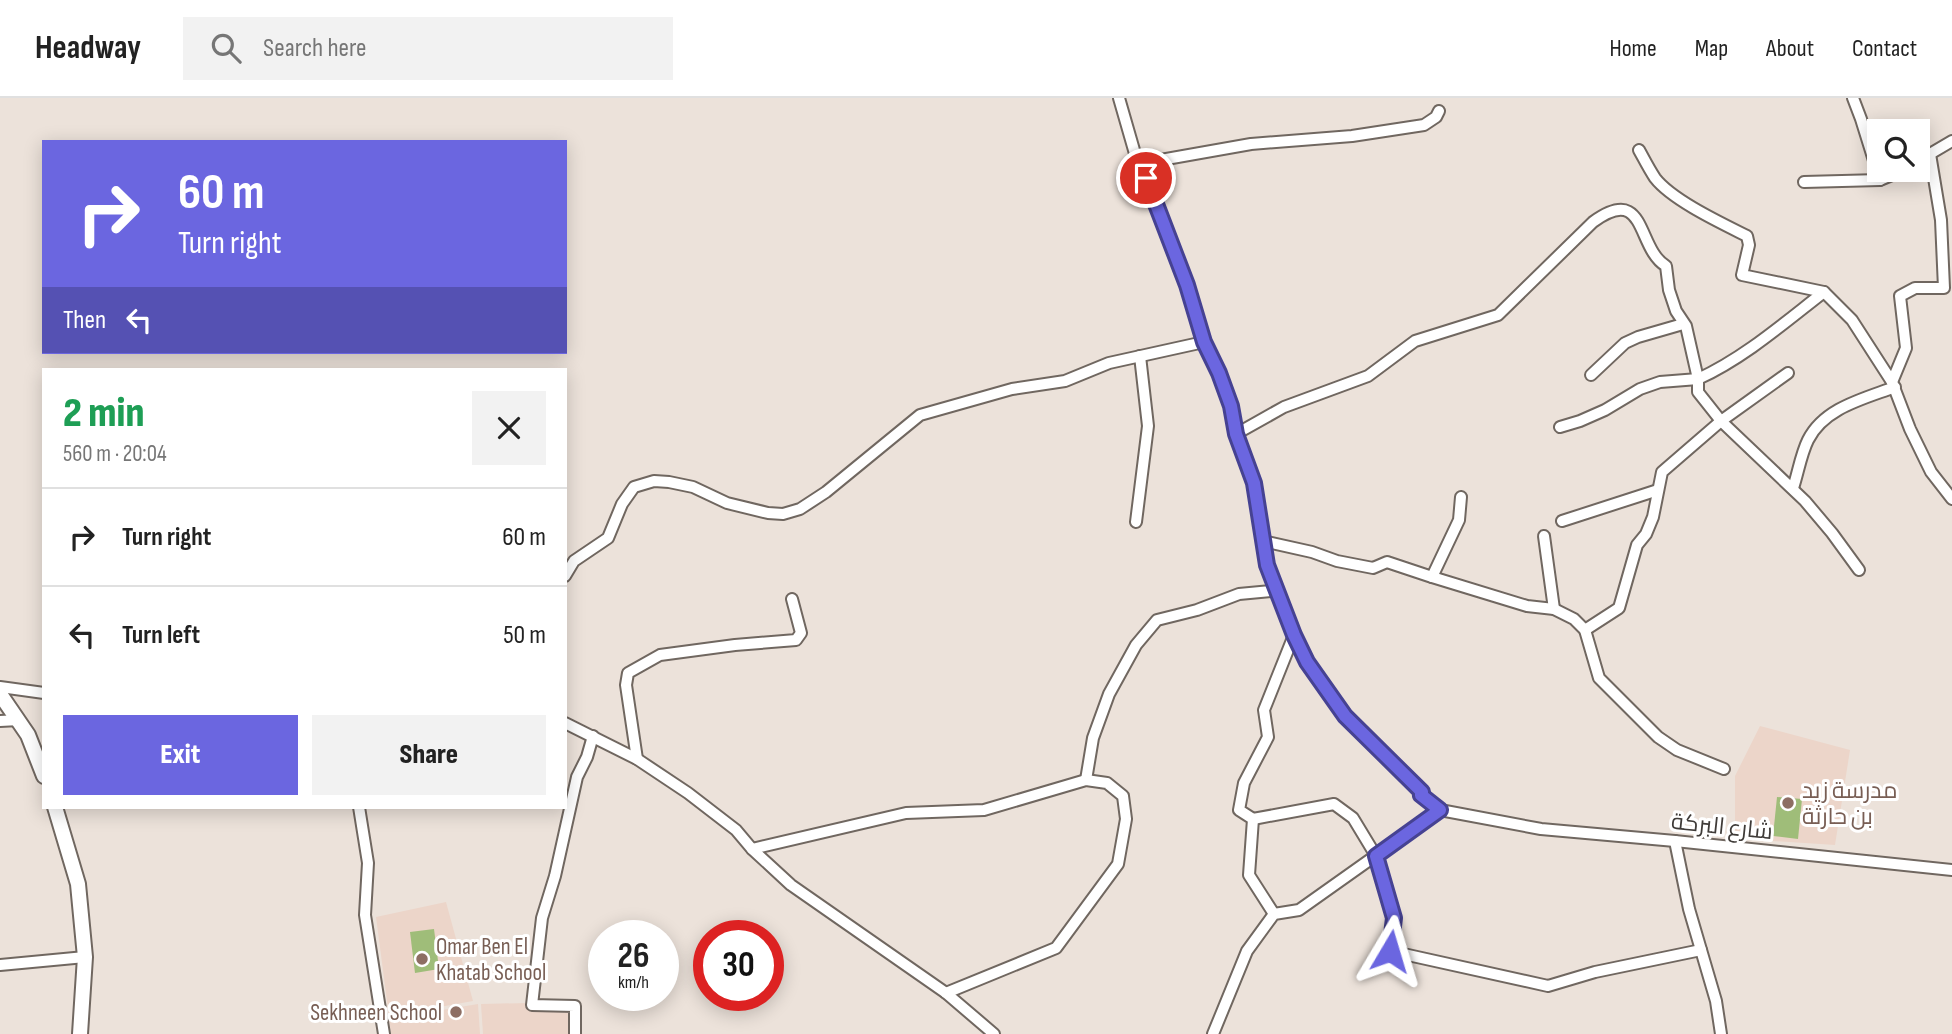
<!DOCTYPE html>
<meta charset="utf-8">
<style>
body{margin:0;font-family:"Sofia Sans Condensed",Cairo,sans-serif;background:#f2f2f2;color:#222;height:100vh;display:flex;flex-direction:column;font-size:26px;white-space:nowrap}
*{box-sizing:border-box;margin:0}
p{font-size:23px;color:#767676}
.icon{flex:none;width:38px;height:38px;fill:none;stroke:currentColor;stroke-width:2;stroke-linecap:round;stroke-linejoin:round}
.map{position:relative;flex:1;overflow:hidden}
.details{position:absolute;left:42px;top:270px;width:525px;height:441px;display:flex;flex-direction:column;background:#fff;border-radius:0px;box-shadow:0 4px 18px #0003}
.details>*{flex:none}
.guide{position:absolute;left:42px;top:42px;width:525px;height:214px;border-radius:0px;box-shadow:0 4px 18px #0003;background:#6b66e0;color:#fff;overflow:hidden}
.buttons{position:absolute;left:1867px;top:21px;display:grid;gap:14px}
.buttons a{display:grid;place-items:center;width:63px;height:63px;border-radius:0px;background:#fff;box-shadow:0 4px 18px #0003;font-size:35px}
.speed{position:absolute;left:588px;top:822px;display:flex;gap:14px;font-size:35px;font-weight:700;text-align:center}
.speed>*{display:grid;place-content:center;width:91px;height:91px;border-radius:50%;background:#fff;box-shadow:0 4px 18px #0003;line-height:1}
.speed small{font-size:18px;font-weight:400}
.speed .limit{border:10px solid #d22;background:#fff;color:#111}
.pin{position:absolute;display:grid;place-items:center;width:60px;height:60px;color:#fff;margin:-30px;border:4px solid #fff;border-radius:50%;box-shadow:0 2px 7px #0007}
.me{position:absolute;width:77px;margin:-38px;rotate:7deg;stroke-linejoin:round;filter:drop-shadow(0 0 5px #0008)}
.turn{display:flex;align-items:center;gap:24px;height:147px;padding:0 21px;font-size:32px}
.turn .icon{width:91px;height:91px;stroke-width:2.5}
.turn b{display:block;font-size:49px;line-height:60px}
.then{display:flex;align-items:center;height:66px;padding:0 21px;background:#0003;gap:14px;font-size:26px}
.round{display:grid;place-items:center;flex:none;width:74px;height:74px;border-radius:0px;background:#f2f2f2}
.headline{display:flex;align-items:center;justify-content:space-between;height:119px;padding:0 21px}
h1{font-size:42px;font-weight:800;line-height:52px;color:#1e9e55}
.button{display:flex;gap:14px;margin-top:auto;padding:14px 21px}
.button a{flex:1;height:80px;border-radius:0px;background:#6b66e0;color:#fff;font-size:28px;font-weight:800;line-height:80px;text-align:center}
.button a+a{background:#f2f2f2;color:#222}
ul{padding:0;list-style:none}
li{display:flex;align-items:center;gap:21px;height:98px;padding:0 21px;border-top:2px solid #e0e0e0}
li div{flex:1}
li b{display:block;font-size:26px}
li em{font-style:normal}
header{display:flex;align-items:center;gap:42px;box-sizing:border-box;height:98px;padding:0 35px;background:#fff;border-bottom:2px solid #e0e0e0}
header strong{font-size:33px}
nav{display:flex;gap:38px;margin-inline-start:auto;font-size:24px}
.search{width:490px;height:63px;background:#f2f2f2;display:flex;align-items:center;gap:18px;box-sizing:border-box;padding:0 24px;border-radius:0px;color:#767676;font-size:26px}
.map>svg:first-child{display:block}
.education{fill:#ecd5c9}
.green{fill:#9fbd79}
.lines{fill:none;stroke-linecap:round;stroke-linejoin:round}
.minor-casing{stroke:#706760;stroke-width:14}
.tertiary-casing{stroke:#706760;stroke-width:18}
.minor{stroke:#fff;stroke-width:10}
.tertiary{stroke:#fff;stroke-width:14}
.route-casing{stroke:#464292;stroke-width:18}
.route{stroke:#6b66e0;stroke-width:12}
.education-dot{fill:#8d6e63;stroke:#fff;stroke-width:2.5}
.labels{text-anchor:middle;stroke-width:6;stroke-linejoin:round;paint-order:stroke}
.education-label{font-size:23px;fill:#785e54;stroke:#fff;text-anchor:start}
.street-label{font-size:23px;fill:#3f3b38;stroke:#fff}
</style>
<header>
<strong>Headway</strong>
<div class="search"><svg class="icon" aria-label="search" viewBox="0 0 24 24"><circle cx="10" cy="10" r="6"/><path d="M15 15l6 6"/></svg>Search here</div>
<nav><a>Home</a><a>Map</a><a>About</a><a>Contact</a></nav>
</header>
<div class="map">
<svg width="1952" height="936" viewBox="0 0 1952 936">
<rect width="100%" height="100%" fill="#ece2da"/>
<g class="education">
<polygon points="1760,628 1850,652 1835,747 1743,741 1738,737 1735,732 1735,678"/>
<polygon points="446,804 473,903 389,918 376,819"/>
<polygon points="569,904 569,936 483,936 481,906"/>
<polygon points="478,906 480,936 391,936 389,921"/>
</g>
<g class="green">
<polygon points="1777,699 1802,701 1798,741 1773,738"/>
<polygon points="434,831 439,871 415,875 410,834"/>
</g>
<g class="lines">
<g class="minor-casing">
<g id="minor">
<polyline points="1119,0 1138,66 1146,81 1187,187 1204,244 1219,275 1231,308 1236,336 1254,385 1267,467 1294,537 1307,564 1345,618 1422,694 1421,697 1440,712 1541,731 1675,743 1952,772"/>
<polyline points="1853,0 1861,21 1880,82 1904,72"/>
<path d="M 1639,52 C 1644,61 1649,71 1655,80 C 1672,102 1721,125 1747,138 L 1749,147 L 1742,177 L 1824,194 L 1852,222 L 1892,284 L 1910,331 L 1931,374 L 1952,401"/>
<polyline points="1918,63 1952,43"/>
<polyline points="1138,66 1251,46 1352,38 1424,27 1436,19 1439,13"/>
<polyline points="1804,84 1880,82"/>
<path d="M 1788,275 L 1721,323 L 1698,294 L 1698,281 C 1744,260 1784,225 1824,194"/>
<polyline points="1591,277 1625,245 1638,239 1683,226"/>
<polyline points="1892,284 1906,250 1900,198 1915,190 1944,190 1941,122 1930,56"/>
<path d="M 1236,336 L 1284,309 L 1368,278 L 1415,243 L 1498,217 L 1593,124 C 1647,85 1636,150 1666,168 L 1669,192 L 1676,213 L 1686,228 L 1698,281 L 1660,284 L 1640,291 L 1605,312 L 1580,323 L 1560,329"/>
<path d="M 1793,390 C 1798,375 1801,356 1808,342 C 1824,310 1863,301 1895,289"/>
<polyline points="1461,399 1459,422 1432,479 1527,508 1554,511 1574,521 1585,532 1599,580 1658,639 1677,652 1724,671"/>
<polyline points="1562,423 1658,392"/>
<polyline points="1136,424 1148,328 1140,258"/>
<polyline points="1544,438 1554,511"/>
<polyline points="1263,443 1312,454 1337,463 1373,470 1387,464 1432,479"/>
<polyline points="565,478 574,463 608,440 622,406 634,389 654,383 669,384 693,389 727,405 768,415 783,416 800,411 826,394 920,317 1012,291 1065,283 1109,265 1204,244"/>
<polyline points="1585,532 1619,510 1637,447 1646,436 1653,419 1662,374 1721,323 1805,403 1832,435 1859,472"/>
<polyline points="0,589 44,595"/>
<polyline points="0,623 19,622"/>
<polyline points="565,625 637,661 688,695 736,732 752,751 791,787 946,895 994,936"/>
<polyline points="637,661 626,587 628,575 660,557 735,547 796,542 801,535 792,501"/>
<polyline points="1086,682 1093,640 1109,596 1136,547 1157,522 1197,512 1239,496 1271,493 1276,490"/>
<polyline points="359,709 368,765 365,817 384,936"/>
<polyline points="1253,721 1334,706 1353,720 1376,758 1394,820 1390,853 1548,888 1595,874 1701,852"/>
<polyline points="1675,743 1689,811 1716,903 1721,936"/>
<polyline points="752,751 906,715 984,712 1086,682 1107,685 1123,698 1126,721 1118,766 1056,850 946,895"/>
<polyline points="1274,816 1249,777 1253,721 1239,712 1244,685 1268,639 1264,612 1294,537"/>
<polyline points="0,867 85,859"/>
<polyline points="575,936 575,908 532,907 542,820 555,778 577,679 587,659 593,638"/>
<polyline points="1213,936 1247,853 1274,816 1299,812 1440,712"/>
</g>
</g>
<g class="tertiary-casing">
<g id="tertiary">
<polyline points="0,596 28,637 44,678"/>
<polyline points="55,709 78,786 85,859 80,936"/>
</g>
</g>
<use href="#minor" class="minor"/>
<use href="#tertiary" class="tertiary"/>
</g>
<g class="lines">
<g class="route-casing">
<polyline id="route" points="1146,80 1187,187 1204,244 1219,275 1231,308 1236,336 1254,385 1267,467 1294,537 1307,564 1345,618 1422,694 1421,697 1440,712 1376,758 1394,820 1390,853"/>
</g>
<use href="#route" class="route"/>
</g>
<g class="education-dot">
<circle cx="1788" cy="705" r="7"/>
<circle cx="422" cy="861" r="7"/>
<circle cx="456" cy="914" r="7"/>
</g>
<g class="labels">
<g class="education-label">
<text x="1802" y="700">مدرسة زيد<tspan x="1802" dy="26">بن حارثة</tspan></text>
<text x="436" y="856">Omar Ben El<tspan x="436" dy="26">Khatab School</tspan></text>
<text x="442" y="922" text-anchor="end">Sekhneen School</text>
</g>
<g class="street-label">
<text transform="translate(1722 728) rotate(6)" y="8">شارع البركة</text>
</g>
</g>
</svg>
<div class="buttons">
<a><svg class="icon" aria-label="search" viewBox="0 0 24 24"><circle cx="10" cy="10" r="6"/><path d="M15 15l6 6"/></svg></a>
</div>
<div class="speed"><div>26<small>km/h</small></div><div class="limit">30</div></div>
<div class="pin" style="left:1146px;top:80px;background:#d93025"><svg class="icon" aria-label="arrive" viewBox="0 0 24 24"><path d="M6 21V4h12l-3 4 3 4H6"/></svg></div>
<svg class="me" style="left:1390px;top:853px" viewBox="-20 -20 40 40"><path d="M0-17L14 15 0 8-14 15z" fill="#6b66e0" stroke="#fff" stroke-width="4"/></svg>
<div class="guide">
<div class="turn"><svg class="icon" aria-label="right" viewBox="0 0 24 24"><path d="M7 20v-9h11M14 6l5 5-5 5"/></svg><div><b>60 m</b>Turn right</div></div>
<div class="then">Then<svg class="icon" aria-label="left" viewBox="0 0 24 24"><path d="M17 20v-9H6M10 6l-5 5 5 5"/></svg></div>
</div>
<section class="details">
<div class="headline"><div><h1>2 min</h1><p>560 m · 20:04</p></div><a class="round"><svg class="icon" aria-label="close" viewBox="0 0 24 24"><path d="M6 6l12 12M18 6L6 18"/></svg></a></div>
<ul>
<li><svg class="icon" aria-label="right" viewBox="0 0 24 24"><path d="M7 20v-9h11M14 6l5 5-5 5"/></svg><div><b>Turn right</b></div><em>60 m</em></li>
<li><svg class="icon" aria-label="left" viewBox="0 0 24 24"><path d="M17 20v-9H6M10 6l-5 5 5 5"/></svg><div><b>Turn left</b></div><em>50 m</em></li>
</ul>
<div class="button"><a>Exit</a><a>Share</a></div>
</section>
</div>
